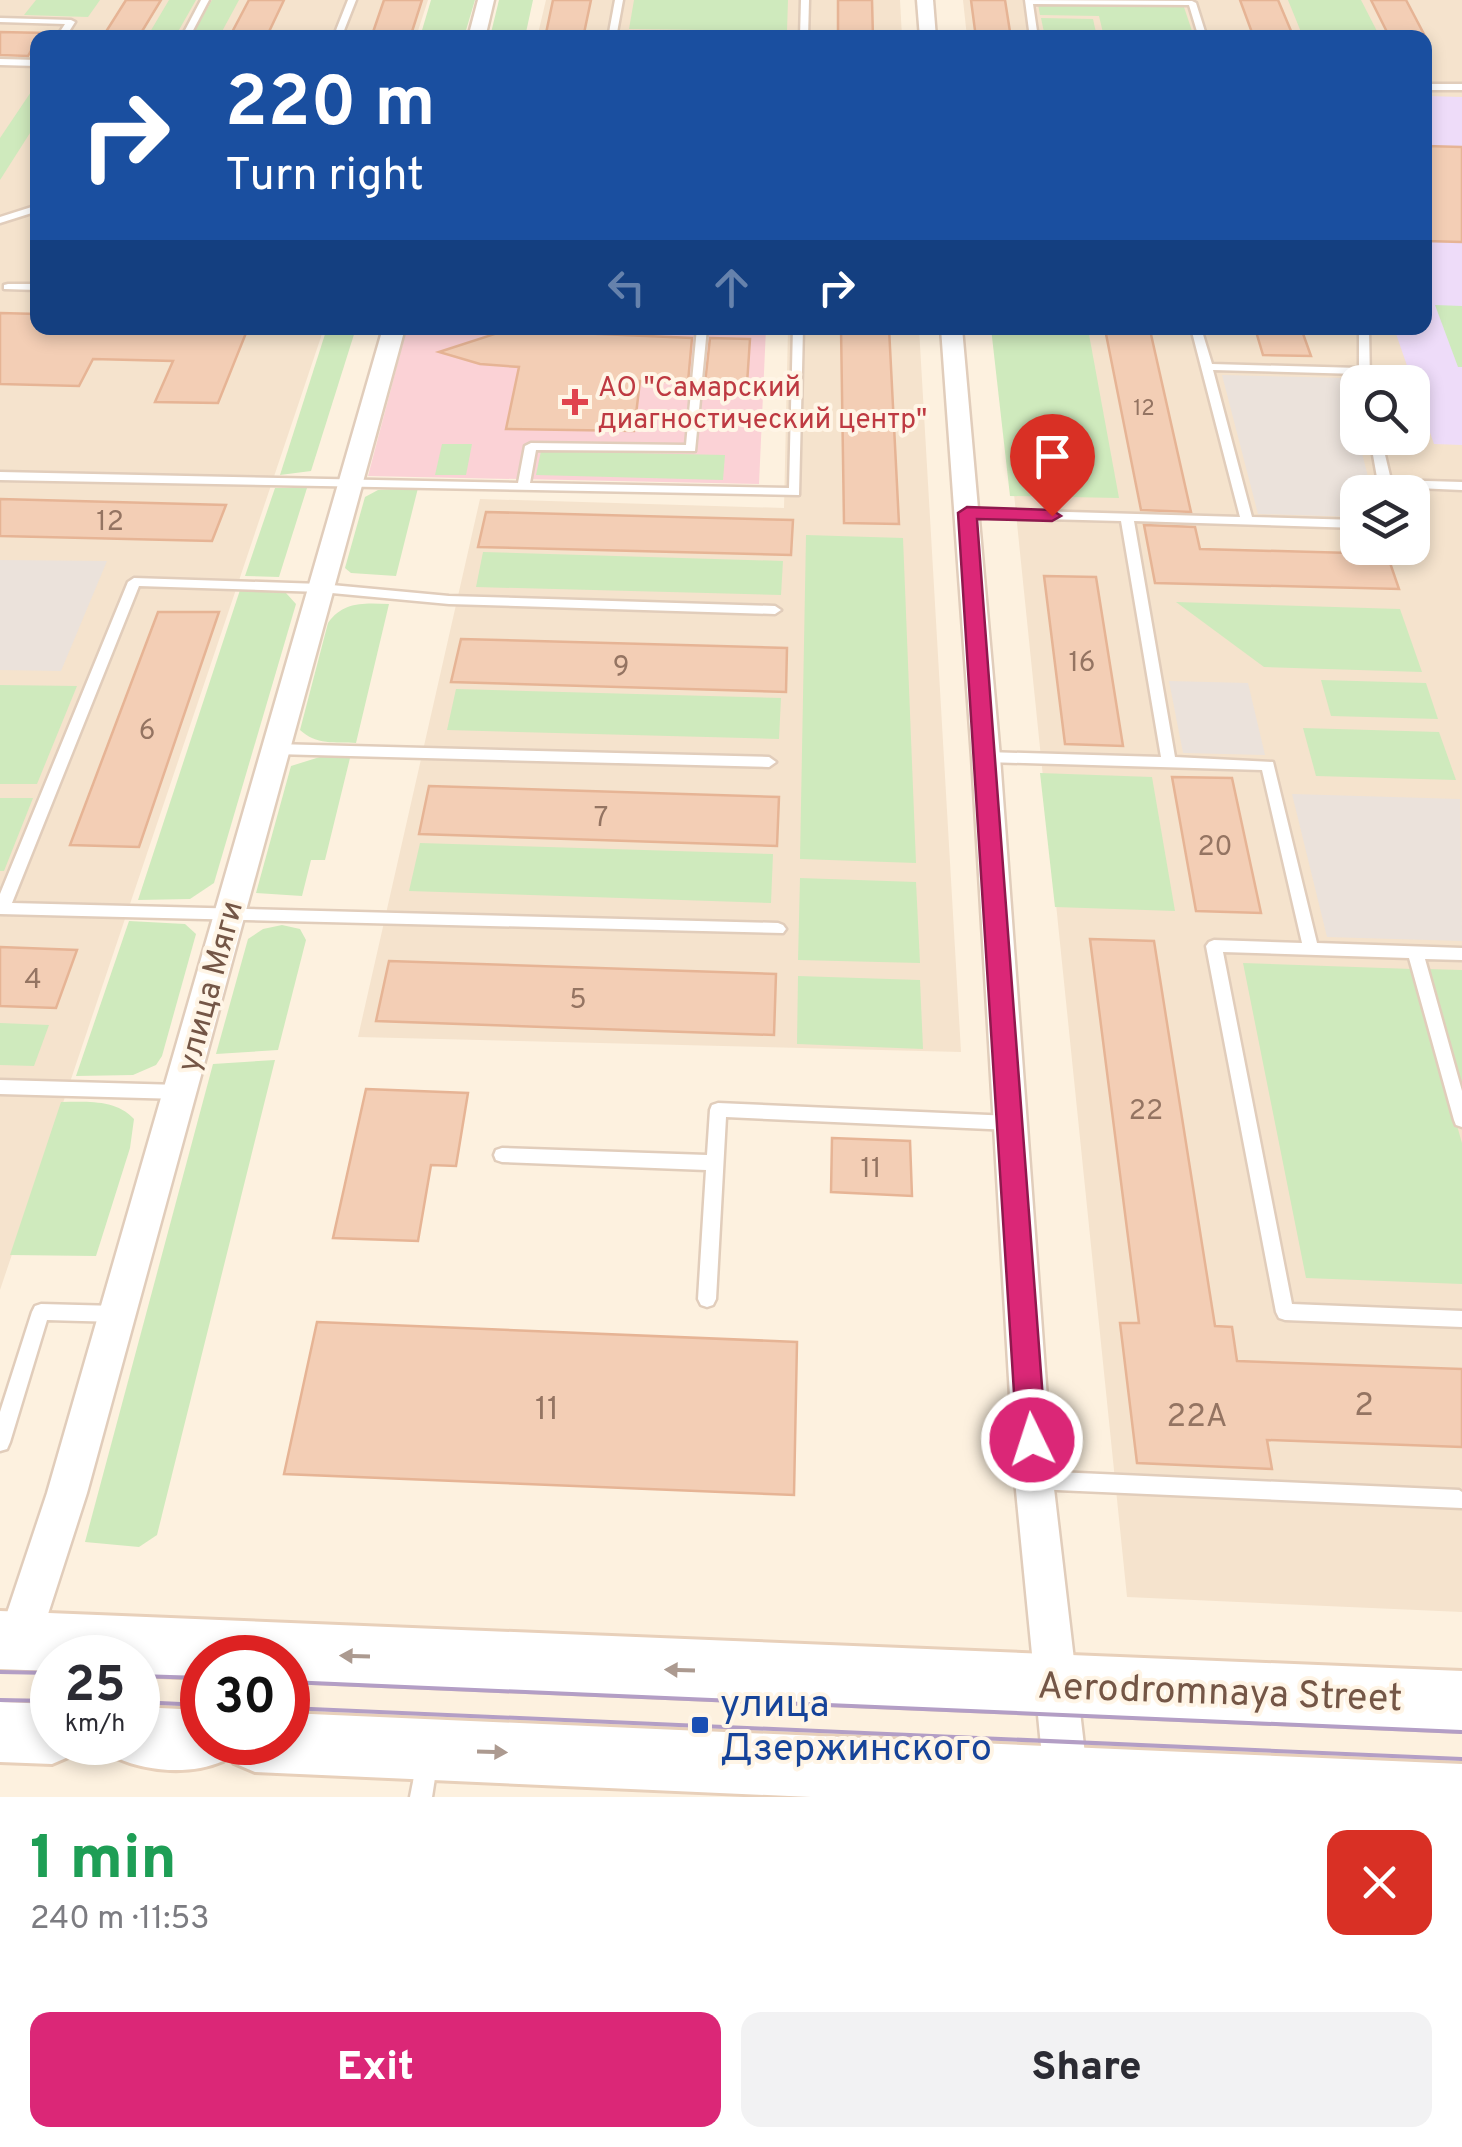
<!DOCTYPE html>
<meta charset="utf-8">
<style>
body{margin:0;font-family:Overpass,sans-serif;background:#f2f2f3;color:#2b2b33;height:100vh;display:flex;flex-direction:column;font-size:38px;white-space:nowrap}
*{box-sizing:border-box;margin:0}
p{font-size:32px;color:#7c7c81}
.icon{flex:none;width:55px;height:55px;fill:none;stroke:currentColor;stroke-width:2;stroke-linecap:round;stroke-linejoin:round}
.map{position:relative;height:1797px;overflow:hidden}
.panel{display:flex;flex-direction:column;background:#fff;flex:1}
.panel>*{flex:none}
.top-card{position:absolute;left:30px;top:30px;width:1402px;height:305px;border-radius:20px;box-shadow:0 5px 15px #0003;background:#1a4fa0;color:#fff;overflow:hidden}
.buttons{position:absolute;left:1340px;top:365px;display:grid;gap:20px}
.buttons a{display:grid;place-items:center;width:90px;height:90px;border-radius:20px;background:#fff;box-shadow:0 5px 15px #0003;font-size:50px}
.speed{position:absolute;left:30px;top:1635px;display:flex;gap:20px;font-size:50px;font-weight:700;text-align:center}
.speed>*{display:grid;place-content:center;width:130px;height:130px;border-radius:50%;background:#fff;box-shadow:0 5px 15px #0003;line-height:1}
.speed small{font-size:25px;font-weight:400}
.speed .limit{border:15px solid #d22;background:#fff;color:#111}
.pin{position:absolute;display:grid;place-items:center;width:85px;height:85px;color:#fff;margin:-102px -42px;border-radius:50% 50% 50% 0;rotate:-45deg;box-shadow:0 0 10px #0007}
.pin .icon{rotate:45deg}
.me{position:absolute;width:110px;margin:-55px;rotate:356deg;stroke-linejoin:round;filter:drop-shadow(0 0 8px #0008)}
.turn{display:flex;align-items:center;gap:35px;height:210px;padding:0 30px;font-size:45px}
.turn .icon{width:130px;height:130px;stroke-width:2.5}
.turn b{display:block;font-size:70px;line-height:85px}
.lanes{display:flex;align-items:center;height:95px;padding:0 30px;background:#0003;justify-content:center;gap:50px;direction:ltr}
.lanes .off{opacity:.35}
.round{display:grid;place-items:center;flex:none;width:105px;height:105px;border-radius:20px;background:#f2f2f3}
.summary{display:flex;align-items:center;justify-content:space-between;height:170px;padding:0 30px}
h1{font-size:60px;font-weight:800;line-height:75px;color:#1e9e55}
.button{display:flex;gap:20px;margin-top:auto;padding:20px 30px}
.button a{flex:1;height:115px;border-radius:20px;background:#db2777;color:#fff;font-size:40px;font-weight:800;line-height:115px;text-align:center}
.button a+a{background:#f2f2f3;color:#2b2b33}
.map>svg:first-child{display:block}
.residential{fill:#f5e3cd;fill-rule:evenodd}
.industrial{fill:#ebe2db}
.education{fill:#eedcf9}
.medical{fill:#fbd2d6}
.green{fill:#cfeabd}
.building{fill:#f3ceb5;stroke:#e6b495;stroke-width:2.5}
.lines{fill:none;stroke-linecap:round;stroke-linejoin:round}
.lane-casing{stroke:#e1cdbb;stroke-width:5}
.street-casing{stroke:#e1cdbb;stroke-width:5}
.secondary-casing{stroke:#e8d0ba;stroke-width:6}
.lane{fill:#fff;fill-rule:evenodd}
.street{fill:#fff;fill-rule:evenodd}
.secondary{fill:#fff;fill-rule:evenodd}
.tram{stroke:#b39ec5;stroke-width:4}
.oneway{fill:#ac9a90}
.route{fill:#db2777;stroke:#8e194d;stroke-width:2.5}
.health-dot{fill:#e0444e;stroke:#fff5e6;stroke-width:4}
.transit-dot{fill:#1a4fb4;stroke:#fff5e6;stroke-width:4}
.labels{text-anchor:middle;stroke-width:8;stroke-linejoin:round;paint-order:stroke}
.far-number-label{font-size:22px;fill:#947462}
.far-health-label{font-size:28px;fill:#be3a42;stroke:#fff5e6;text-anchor:start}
.number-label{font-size:28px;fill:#947462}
.street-label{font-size:32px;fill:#745646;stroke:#fff5e6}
.near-number-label{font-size:32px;fill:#947462}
.near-street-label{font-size:38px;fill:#745646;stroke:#fff5e6}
.near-transit-label{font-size:38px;fill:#164399;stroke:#fff5e6;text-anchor:start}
</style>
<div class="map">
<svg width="1462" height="1797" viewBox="0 0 1462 1797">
<rect width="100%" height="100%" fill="#fdf1df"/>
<g class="residential">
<polygon points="0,0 428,0 416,37 38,38 38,328 324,328 0,1290"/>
<polygon points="546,0 900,0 902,37 537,38"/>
<path d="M 963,0 L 1462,0 L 1462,1612 L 1127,1597 L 997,328 L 1425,328 L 1425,38 L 967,37 ZM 1358,382 L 1412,382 L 1412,438 L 1358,438 ZM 1358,492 L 1412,492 L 1412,548 L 1358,548 Z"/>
<polygon points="788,328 919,328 961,1052 358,1037 480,499 784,508"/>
</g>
<g class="industrial">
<polygon points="1222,375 1349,378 1358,438 1372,492 1358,492 1357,517 1258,514"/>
<polygon points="0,560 107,561 61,671 0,670"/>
<polygon points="1169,681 1248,683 1265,755 1183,753"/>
<polygon points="1292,794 1460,799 1462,941 1327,937"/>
</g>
<polygon class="education" points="1425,96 1462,97 1462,445 1434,444 1394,328 1425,328"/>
<polygon class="medical" points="407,328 766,328 759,484 368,476"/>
<g class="green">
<polygon points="36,0 100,0 88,17 24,15"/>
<polygon points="169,0 196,0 175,37 147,37"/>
<polygon points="212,0 239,0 219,37 191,37"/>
<polygon points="431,0 475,0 464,37 420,37"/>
<polygon points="499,0 533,0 525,37 490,37"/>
<polygon points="634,0 788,0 787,31 629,29"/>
<polygon points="1288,0 1361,0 1380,37 1303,37"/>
<polygon points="1038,4 1184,7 1194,37 1104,37 1099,16 1040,15"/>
<polygon points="1041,18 1093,19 1097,37 1045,37"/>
<polygon points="37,83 37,122 0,180 0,138"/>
<polygon points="1435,305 1462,306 1462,367 1458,367"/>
<polygon points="327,328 356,328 311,471 280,475"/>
<polygon points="991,328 1088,329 1119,498 1010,496"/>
<polygon points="442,444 472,444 466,475 435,475"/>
<polygon points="541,451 725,455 723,480 536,475"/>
<polygon points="275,488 307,488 279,577 245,576"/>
<polygon points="418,488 396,576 351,573 345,568 365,497 378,490"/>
<polygon points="806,535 903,538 916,863 800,859"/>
<polygon points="483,552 783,561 781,595 476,587"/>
<polygon points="240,590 286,593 296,604 214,883 190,899 138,900"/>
<polygon points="1176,602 1400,609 1422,672 1264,667"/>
<path d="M 389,604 L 356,743 C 335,742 316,745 300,730 L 328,623 C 343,601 365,603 389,604 Z"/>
<polygon points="1321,680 1426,683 1438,719 1331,716"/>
<polygon points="0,685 77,686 37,784 0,784"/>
<polygon points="456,689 781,698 779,739 447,730"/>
<polygon points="1303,728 1439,732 1456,780 1316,776"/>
<polygon points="323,756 350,758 325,860 311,860 302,896 256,893 291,766"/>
<polygon points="1040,773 1152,777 1175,911 1055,907"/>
<polygon points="0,798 33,798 4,871 0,871"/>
<polygon points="420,843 773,854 771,903 409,891"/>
<polygon points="800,878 916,882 920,963 798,960"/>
<polygon points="129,921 185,924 196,934 162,1056 156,1065 133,1075 76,1076"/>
<polygon points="282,925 300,929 306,940 278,1050 216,1054 248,939 263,929"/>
<polygon points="1243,963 1412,969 1462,1143 1462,1284 1306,1278"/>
<polygon points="1427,969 1462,970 1462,1089"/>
<polygon points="798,976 920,980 923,1049 797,1044"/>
<polygon points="0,1023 49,1025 34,1066 0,1065"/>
<polygon points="275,1060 157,1535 139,1547 85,1542 213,1064"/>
<path d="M 61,1102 C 87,1102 115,1099 134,1119 L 130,1148 L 96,1256 L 10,1255 Z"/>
</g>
<g class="building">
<polygon points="126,0 161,0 138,38 102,38"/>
<polygon points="249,0 284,0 266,38 229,38"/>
<polygon points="384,0 422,0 410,38 371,38"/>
<polygon points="553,0 591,0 583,38 545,38"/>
<polygon points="838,0 872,0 873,38 838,38"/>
<polygon points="971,0 1005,0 1011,38 976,38"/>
<polygon points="1240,0 1278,0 1294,38 1254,38"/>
<polygon points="1371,0 1406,0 1426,38 1390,38"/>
<polygon points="0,32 45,33 38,38 28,56 0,55"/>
<polygon points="1425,146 1462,147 1462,242 1425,241"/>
<polygon points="0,313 38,314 38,328 248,328 218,403 155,402 173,361 93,359 79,386 0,384"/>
<polygon points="513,328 579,328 578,333 692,338 688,382 640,381 634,431 506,429 519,367 480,364 439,352"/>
<polygon points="841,328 889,328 899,524 844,523"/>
<polygon points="1255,328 1301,328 1311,356 1263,355"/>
<polygon points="1105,329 1150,330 1191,512 1141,510"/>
<polygon points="710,338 750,339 747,384 705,383"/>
<polygon points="0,499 226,505 212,541 0,536"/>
<polygon points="486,512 793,520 791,555 478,547"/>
<polygon points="1144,525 1195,527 1200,549 1387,554 1399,589 1155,583"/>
<polygon points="1044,576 1096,577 1123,746 1065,744"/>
<polygon points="158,612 219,612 139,847 70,845"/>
<polygon points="461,639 787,648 786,692 451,682"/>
<polygon points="1172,777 1232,778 1261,913 1196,911"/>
<polygon points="429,786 779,797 777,846 419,834"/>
<polygon points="1090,939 1154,941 1215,1326 1232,1327 1237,1361 1462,1369 1462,1447 1267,1440 1272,1469 1137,1463 1120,1323 1139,1323"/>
<polygon points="0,947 77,950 56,1008 0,1006"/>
<polygon points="389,961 776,974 774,1035 376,1021"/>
<polygon points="366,1089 468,1093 456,1166 431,1165 418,1241 333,1238"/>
<polygon points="832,1138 910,1141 912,1196 831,1192"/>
<polygon points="317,1322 797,1342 794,1495 284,1474"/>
</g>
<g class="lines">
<g class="lane-casing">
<g id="lane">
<polygon points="201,0 209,0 189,38 181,38"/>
<polygon points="348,0 356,0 341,38 333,38"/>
<polygon points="615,0 623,0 616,38 608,38"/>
<polygon points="801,0 809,0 808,38 800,38"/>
<polygon points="1025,0 1192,1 1196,3 1207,38 1199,38 1189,5 1033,4 1038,38 1030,38"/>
<polygon points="0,18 71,20 75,22 65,38 56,38 65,24 0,22"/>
<polygon points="0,59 38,60 38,66 0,65"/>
<rect x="1425" y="84" width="37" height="6"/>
<polygon points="38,205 38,211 0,223 0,217"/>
<polygon points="8,284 38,284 38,290 4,289 4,285"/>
<polygon points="697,328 707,328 695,451 536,450 530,483 789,488 793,328 803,328 799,495 0,480 0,472 518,483 525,446 531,443 686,445"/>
<polygon points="1191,328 1201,328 1212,364 1359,368 1359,328 1369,328 1370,382 1360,382 1359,374 1213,370 1252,517 1358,520 1358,528 1134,521 1175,757 1273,762 1317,943 1462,948 1462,960 1425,959 1462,1091 1462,1127 1456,1125 1454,1120 1409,958 1223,952 1292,1304 1462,1311 1462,1327 1285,1320 1279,1318 1276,1312 1206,946 1209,942 1214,940 1302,943 1262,770 986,762 979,757 986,752 1161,757 1121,521 967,517 961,513 967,509 1240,517"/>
<polygon points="1370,438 1381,438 1391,480 1462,482 1462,490 1393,487 1394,492 1382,492 1378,483"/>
<polygon points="134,578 321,584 449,596 775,606 781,610 775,614 449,604 321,592 139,586 12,903 778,923 783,925 786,929 783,933 0,914 0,894 128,582"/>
<polygon points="275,744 769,757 776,762 769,767 275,754 268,749"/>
<polygon points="0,1080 180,1085 186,1087 188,1092 186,1097 180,1099 0,1094"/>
<polygon points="718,1103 1011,1116 1017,1118 1019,1123 1017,1128 1011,1130 726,1117 716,1299 713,1305 707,1307 701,1305 698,1299 706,1170 502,1162 496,1160 494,1155 496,1150 502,1148 707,1155 710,1110 712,1105"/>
<polygon points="41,1304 117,1306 123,1308 126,1314 123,1320 117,1322 47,1320 10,1442 7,1449 0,1451 0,1412 32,1312 35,1306"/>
<polygon points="1034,1471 1459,1490 1462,1492 1462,1508 1034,1489 1027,1487 1024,1480 1027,1473"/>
<polygon points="427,1748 435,1751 438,1759 432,1797 410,1797 419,1751"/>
</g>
</g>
<g class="street-casing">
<g id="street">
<polygon points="478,0 494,0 485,38 468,38"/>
<polygon points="917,0 933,0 936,38 920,38"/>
<polygon points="383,328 405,328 87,1493 39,1642 33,1657 18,1663 3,1657 0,1634 47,1493"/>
<polygon points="941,328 962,328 1000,757 1053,1480 1090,1797 1046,1797 1015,1480 972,757"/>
</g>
</g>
<g class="secondary-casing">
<g id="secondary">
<polygon points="0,1611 1462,1671 1462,1731 288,1681 288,1658 202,1658 202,1678 138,1675 138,1658 52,1658 52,1671 0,1669"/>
<polygon points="0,1702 52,1704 52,1742 79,1742 73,1755 52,1764 0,1762"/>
<path d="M 138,1707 L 202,1710 L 202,1742 L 288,1742 L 288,1713 L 1462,1764 L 1462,1797 L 811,1797 L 255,1772 L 234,1763 L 228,1750 L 223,1761 C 191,1775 149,1772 117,1758 L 110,1742 L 138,1742 Z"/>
</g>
</g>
<use href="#lane" class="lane"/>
<use href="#street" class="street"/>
<use href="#secondary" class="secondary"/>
<g class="tram">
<polyline points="0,1672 52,1673"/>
<polyline points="138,1676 202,1678"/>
<polyline points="288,1682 1462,1732"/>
<polyline points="0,1700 52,1701"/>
<polyline points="138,1702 202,1705"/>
<polyline points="288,1708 1462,1759"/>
</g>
</g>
<defs><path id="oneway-solid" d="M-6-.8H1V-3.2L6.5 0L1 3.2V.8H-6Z" transform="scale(2.5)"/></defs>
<g class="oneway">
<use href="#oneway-solid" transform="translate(355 1656) rotate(-178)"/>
<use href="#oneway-solid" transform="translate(680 1670) rotate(-178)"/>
<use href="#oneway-solid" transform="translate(492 1752) rotate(2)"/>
</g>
<polygon class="route" points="967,507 1052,510 1061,516 1052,521 977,519 1046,1440 1042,1450 1032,1454 1021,1450 1017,1440 958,513"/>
<path class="health-dot" d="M570 387h10v10h10v10h-10v10h-10v-10h-10v-10h10z"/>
<rect class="transit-dot" x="690" y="1715" width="20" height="20" rx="5"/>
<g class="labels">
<g class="far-number-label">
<text x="1144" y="415">12</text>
</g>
<g class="far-health-label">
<text x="598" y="396">АО "Самарский<tspan x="598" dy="32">диагностический центр"</tspan></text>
</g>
<g class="number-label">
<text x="110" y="530">12</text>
<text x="1082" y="671">16</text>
<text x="621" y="675">9</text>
<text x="147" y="739">6</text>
<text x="601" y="826">7</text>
<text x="1215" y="855">20</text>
<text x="33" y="988">4</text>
<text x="578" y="1008">5</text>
<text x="1146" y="1119">22</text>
<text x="871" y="1177">11</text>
</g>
<g class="street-label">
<text transform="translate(209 986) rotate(-75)" y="11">улица Мяги</text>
</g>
<g class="near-number-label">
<text x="1364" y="1415">2</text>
<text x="547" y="1419">11</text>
<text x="1197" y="1426">22А</text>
</g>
<g class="near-street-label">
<text transform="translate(1220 1691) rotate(2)" y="13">Aerodromnaya Street</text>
</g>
<g class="near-transit-label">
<text x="720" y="1716">улица<tspan x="720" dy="44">Дзержинского</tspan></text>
</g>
</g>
</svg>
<div class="buttons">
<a><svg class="icon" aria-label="search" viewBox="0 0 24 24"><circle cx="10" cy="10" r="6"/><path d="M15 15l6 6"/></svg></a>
<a><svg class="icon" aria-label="layers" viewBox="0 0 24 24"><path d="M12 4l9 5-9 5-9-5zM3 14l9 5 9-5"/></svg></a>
</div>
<div class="speed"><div>25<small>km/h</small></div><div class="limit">30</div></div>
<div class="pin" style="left:1052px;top:516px;background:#d93025"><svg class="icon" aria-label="arrive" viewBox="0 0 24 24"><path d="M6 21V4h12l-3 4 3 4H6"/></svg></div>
<svg class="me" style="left:1032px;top:1440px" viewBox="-20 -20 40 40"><circle r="17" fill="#db2777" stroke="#fff" stroke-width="3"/><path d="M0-11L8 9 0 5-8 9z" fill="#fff"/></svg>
<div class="top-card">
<div class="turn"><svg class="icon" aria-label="right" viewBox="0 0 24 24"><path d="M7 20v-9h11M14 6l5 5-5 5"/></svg><div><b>220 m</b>Turn right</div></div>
<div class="lanes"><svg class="icon off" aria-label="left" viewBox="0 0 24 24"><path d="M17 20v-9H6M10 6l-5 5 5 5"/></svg><svg class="icon off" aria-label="ahead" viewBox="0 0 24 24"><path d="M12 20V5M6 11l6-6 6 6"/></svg><svg class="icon" aria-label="right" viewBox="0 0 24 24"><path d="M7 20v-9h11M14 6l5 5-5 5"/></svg></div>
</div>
</div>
<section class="panel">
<div class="summary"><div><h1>1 min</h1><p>240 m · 11:53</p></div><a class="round" style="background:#d93025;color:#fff"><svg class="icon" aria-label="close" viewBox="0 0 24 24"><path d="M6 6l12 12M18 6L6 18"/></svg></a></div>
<div class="button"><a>Exit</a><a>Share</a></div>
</section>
